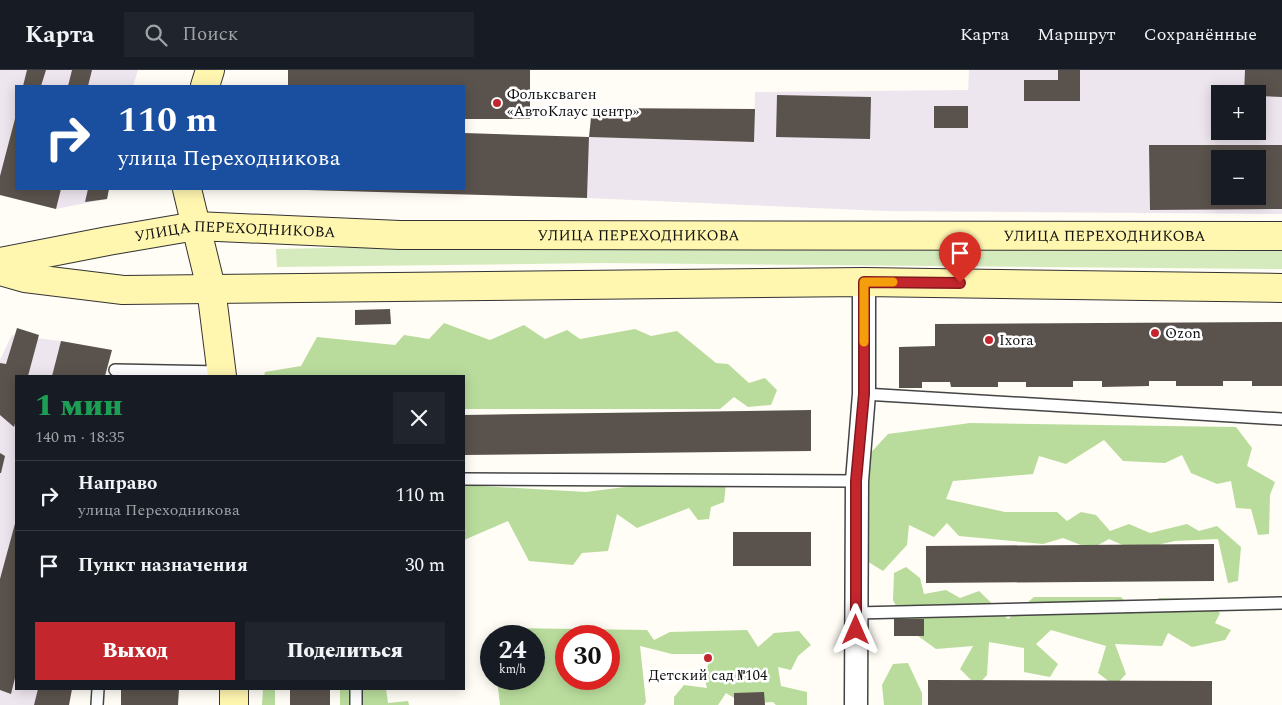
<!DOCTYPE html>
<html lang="ru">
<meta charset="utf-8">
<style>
body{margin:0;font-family:Spectral,serif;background:#20242c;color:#f1f3f6;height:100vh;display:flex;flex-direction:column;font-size:19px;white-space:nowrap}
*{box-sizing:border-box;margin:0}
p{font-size:16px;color:#9ea1a6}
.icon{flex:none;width:28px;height:28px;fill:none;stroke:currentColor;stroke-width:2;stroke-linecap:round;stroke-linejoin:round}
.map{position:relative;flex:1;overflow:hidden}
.drawer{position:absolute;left:15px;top:305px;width:450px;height:315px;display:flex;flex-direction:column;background:#171b24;border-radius:0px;box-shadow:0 2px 12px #0003}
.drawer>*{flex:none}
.hud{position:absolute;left:15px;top:15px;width:450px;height:105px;border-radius:0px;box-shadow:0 2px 12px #0003;background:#1a4fa0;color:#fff;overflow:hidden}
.buttons{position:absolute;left:1211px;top:15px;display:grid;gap:10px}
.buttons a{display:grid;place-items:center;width:55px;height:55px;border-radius:0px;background:#171b24;box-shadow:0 2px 12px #0003;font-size:25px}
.speed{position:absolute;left:480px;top:555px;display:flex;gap:10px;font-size:25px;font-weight:700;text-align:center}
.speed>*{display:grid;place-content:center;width:65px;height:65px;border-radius:50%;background:#171b24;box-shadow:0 2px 12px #0003;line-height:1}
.speed small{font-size:12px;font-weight:400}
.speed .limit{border:8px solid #d22;background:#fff;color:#111}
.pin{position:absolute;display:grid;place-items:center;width:42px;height:42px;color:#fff;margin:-51px -21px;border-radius:50% 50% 50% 0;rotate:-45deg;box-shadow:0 0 5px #0007}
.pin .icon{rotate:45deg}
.me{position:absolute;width:55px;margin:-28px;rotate:0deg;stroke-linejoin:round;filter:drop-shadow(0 0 4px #0008)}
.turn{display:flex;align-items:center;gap:18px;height:105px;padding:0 20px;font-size:22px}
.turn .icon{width:65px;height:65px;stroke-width:2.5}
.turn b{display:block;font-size:35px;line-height:42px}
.round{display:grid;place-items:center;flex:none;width:52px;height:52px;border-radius:0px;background:#20242c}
.head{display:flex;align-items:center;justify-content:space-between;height:85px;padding:0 20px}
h1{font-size:30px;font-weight:800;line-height:38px;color:#1e9e55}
.action{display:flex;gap:10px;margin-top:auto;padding:10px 20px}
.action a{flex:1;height:58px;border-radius:0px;background:#c4262e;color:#fff;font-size:20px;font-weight:800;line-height:58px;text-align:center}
.action a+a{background:#20242c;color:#f1f3f6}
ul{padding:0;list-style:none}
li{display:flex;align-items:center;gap:15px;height:70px;padding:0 20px;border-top:1px solid #363941}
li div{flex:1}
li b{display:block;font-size:19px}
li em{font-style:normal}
header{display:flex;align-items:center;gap:30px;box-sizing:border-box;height:70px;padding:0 25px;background:#171b24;border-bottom:1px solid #363941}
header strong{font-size:24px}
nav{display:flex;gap:28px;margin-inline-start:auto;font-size:18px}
.search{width:350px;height:45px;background:#20242c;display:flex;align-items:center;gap:12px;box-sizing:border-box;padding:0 18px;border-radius:0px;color:#9ea1a6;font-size:19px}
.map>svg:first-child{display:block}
.industrial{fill:#eee6ef;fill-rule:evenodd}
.green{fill:#d5ebbd}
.forest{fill:#b9dc9c;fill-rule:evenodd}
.building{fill:#5a524d;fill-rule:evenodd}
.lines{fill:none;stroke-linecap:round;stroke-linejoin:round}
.service-casing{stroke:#444;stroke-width:14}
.minor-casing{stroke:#444;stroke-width:25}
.secondary-casing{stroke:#333;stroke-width:30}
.service{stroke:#fff;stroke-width:11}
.minor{stroke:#fff;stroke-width:22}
.secondary{stroke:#fff6b0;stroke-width:28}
.route-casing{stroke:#7f191e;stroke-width:12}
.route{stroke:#c4262e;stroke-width:9}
.slow{stroke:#f59e0b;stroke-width:9}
.poi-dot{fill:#c4262e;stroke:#fff;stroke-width:2}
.labels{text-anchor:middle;stroke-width:5;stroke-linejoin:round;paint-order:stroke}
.poi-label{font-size:15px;fill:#111;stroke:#fff;text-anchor:start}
.street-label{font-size:15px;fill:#111;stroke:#fff}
</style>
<header>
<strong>Карта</strong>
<div class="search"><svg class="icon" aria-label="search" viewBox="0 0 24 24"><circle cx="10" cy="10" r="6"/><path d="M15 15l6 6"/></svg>Поиск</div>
<nav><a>Карта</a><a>Маршрут</a><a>Сохранённые</a></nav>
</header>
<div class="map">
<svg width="1282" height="635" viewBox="0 0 1282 635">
<rect width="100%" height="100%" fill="#fffdf5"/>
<g class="industrial">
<polygon points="0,0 138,0 133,16 16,16 16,119 109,119 107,129 56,139 0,125"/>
<path d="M 969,0 L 1282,0 L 1282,144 L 884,141 L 587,128 L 589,67 L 754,72 L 755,22 L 968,20 ZM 1220,24 L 1258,24 L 1258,61 L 1220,61 ZM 1220,89 L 1258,89 L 1258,126 L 1220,126 Z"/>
<polygon points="12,265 61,271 52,306 16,306 16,619 72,619 69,635 0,635 0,290"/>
</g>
<polygon class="green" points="421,176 1282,181 1282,199 602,193 277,197 276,179"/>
<g class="forest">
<polygon points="444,253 490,270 524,255 545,269 567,260 580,269 635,259 651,266 677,261 716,293 728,294 749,313 765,308 777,320 771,335 748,337 734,327 720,339 464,339 464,306 264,306 265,302 301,296 317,267 395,275 404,265 429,269"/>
<polygon points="970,353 1236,357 1252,378 1247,396 1275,412 1270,425 1269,464 1258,465 1251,439 1236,438 1231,411 1217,414 1191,403 1182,385 1165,393 1123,391 1104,370 1066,394 1039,386 1033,404 953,411 946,429 1005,442 1057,442 1067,451 1081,442 1096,445 1110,461 1129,454 1150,463 1187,454 1199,461 1217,456 1241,477 1238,511 1228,513 1218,469 1175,471 1134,480 1109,469 1091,479 1063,468 1043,474 959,466 947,453 934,467 909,455 907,475 883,501 862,488 864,390 888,364"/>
<polygon points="648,414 726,414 724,432 711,437 709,449 698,450 689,438 637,458 617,444 608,481 582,483 573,495 529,491 508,451 464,470 464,415 586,422"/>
<polygon points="906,497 920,508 924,524 946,520 960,528 979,521 1008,549 1034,527 1121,527 1136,544 1159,528 1203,529 1220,543 1215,553 1231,560 1225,570 1192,577 1168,563 1162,576 1115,574 1126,604 1115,616 1098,603 1106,576 1051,560 1036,574 1058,594 1050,607 1024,602 1024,578 989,572 987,605 977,616 960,599 973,576 936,579 907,558 893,530 894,503"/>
<path d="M 503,558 L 647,560 L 654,570 L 670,562 L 747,560 L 758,577 L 774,563 L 799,561 L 811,575 L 798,586 L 791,600 L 778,597 L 781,616 L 807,622 L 807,635 L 776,635 L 773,632 L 744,634 L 726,623 L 718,635 L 674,635 L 674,627 L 684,615 L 707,618 L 704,606 L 712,584 L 672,584 L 640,576 L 646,632 L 644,635 L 500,635 L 497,609 L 534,609 L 534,566 L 499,566 ZM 566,566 L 609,566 L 609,609 L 566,609 Z"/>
<polygon points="908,593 922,623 922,635 884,635 882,615 893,594"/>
<polygon points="263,619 275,619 275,635 262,635"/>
<polygon points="340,619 386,619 388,633 408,631 409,635 340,635"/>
</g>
<g class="building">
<polygon points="27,0 46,0 41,16 23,16"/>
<polygon points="72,0 92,0 88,16 68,16"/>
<polygon points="288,0 530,0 530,49 464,49 464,16 288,16"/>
<polygon points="1058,0 1080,0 1080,31 1024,31 1024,10 1058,10"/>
<polygon points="1245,0 1282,0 1282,27 1258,26 1258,24 1244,24"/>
<polygon points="777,25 871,27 870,69 776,67"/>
<rect x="934" y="36" width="34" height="22"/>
<polygon points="592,38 755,39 754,72 589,67"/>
<polygon points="16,45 16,119 61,119 56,139 0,125 0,106"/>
<polygon points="464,63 589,67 587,128 307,120 307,119 464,119"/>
<path d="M 1149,75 L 1282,75 L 1282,139 L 1150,140 ZM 1220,89 L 1258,89 L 1258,126 L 1220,126 Z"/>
<polygon points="88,119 109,119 107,129 85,132"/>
<polygon points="390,239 391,254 355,255 355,240"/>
<polygon points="1282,252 1282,316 1252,316 1252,311 1223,311 1223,316 1176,316 1176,311 1149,311 1149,316 1102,317 1102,311 1073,311 1073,317 1026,317 1026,312 998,312 998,317 951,317 950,312 922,312 922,318 899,318 899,277 935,276 935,254"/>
<polygon points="17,258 39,265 28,306 16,306 16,350 14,357 0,345 0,293 6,294"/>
<polygon points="61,271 112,280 105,306 52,306"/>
<polygon points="811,340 811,381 464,385 464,345"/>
<polygon points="0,383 5,386 1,403 0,403"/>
<polygon points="16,450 16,604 11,624 0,620 0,509"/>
<rect x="733" y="462" width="78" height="34"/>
<polygon points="1214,474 1214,511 926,513 926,476"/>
<rect x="894" y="549" width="30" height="17"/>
<polygon points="928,610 1212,611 1212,635 928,635"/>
<polygon points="38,619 72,619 69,635 34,635"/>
<polygon points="121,619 179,619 178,635 121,635"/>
<rect x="290" y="619" width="40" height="16"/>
<polygon points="764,622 765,635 734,635 734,623"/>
</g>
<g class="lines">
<g class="service-casing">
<g id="service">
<polyline points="115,300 221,302"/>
<polyline points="864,324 1282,349"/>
<polyline points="464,409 857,411"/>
<polyline points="856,543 1282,533"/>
<polyline points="97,635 98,619"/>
<polyline points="356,635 356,619"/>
</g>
</g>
<g class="minor-casing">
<polyline id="minor" points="856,635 857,411 864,324 864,212"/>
</g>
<g class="secondary-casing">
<g id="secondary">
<polyline points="205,16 210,0"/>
<polyline points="187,119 211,218 222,306"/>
<path id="s1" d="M 0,192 L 108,171 L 196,156 L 400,165 L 1282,166"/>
<polyline points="0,201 25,208 123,220 864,212 1282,218"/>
<polyline points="234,635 234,619"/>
</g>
</g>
<use href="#service" class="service"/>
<use href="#minor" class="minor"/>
<use href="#secondary" class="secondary"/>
</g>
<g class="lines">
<g class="route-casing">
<polyline id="route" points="856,560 856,411 864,324 864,212 960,213"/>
</g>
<use href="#route" class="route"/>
<polyline class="slow" points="864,272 864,212 893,212"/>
</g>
<g class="poi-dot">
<circle cx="497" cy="33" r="5"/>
<circle cx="1155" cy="263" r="5"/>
<circle cx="989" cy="270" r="5"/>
<circle cx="708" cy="588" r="5"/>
</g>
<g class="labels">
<g class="poi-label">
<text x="507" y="29">Фольксваген<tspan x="507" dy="17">«АвтоКлаус центр»</tspan></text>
<text x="1165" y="268">Ozon</text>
<text x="999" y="275">Ixora</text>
<text x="708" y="610" text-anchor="middle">Детский сад №104</text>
</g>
<g class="street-label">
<text dy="5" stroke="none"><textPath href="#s1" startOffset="238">УЛИЦА ПЕРЕХОДНИКОВА</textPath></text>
<text dy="5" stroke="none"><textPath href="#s1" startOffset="642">УЛИЦА ПЕРЕХОДНИКОВА</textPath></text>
<text dy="5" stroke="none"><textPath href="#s1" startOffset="1108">УЛИЦА ПЕРЕХОДНИКОВА</textPath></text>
</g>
</g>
</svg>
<div class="buttons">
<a>+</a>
<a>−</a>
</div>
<div class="speed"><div>24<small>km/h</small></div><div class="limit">30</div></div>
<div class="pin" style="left:960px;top:213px;background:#d93025"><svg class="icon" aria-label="arrive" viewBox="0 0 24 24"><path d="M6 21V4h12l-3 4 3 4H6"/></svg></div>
<svg class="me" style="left:856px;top:560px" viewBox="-20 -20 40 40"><path d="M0-17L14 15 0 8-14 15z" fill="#c4262e" stroke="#fff" stroke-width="4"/></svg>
<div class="hud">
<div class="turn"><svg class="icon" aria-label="right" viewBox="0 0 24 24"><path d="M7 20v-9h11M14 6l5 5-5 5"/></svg><div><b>110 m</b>улица Переходникова</div></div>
</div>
<section class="drawer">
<div class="head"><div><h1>1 мин</h1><p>140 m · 18:35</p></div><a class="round"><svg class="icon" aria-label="close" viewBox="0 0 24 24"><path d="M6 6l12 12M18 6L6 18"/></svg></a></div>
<ul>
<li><svg class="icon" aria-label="right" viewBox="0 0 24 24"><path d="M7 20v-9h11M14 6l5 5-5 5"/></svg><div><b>Направо</b><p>улица Переходникова</p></div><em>110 m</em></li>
<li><svg class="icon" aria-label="arrive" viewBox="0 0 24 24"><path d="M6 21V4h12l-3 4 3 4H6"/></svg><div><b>Пункт назначения</b></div><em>30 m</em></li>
</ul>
<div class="action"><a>Выход</a><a>Поделиться</a></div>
</section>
</div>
